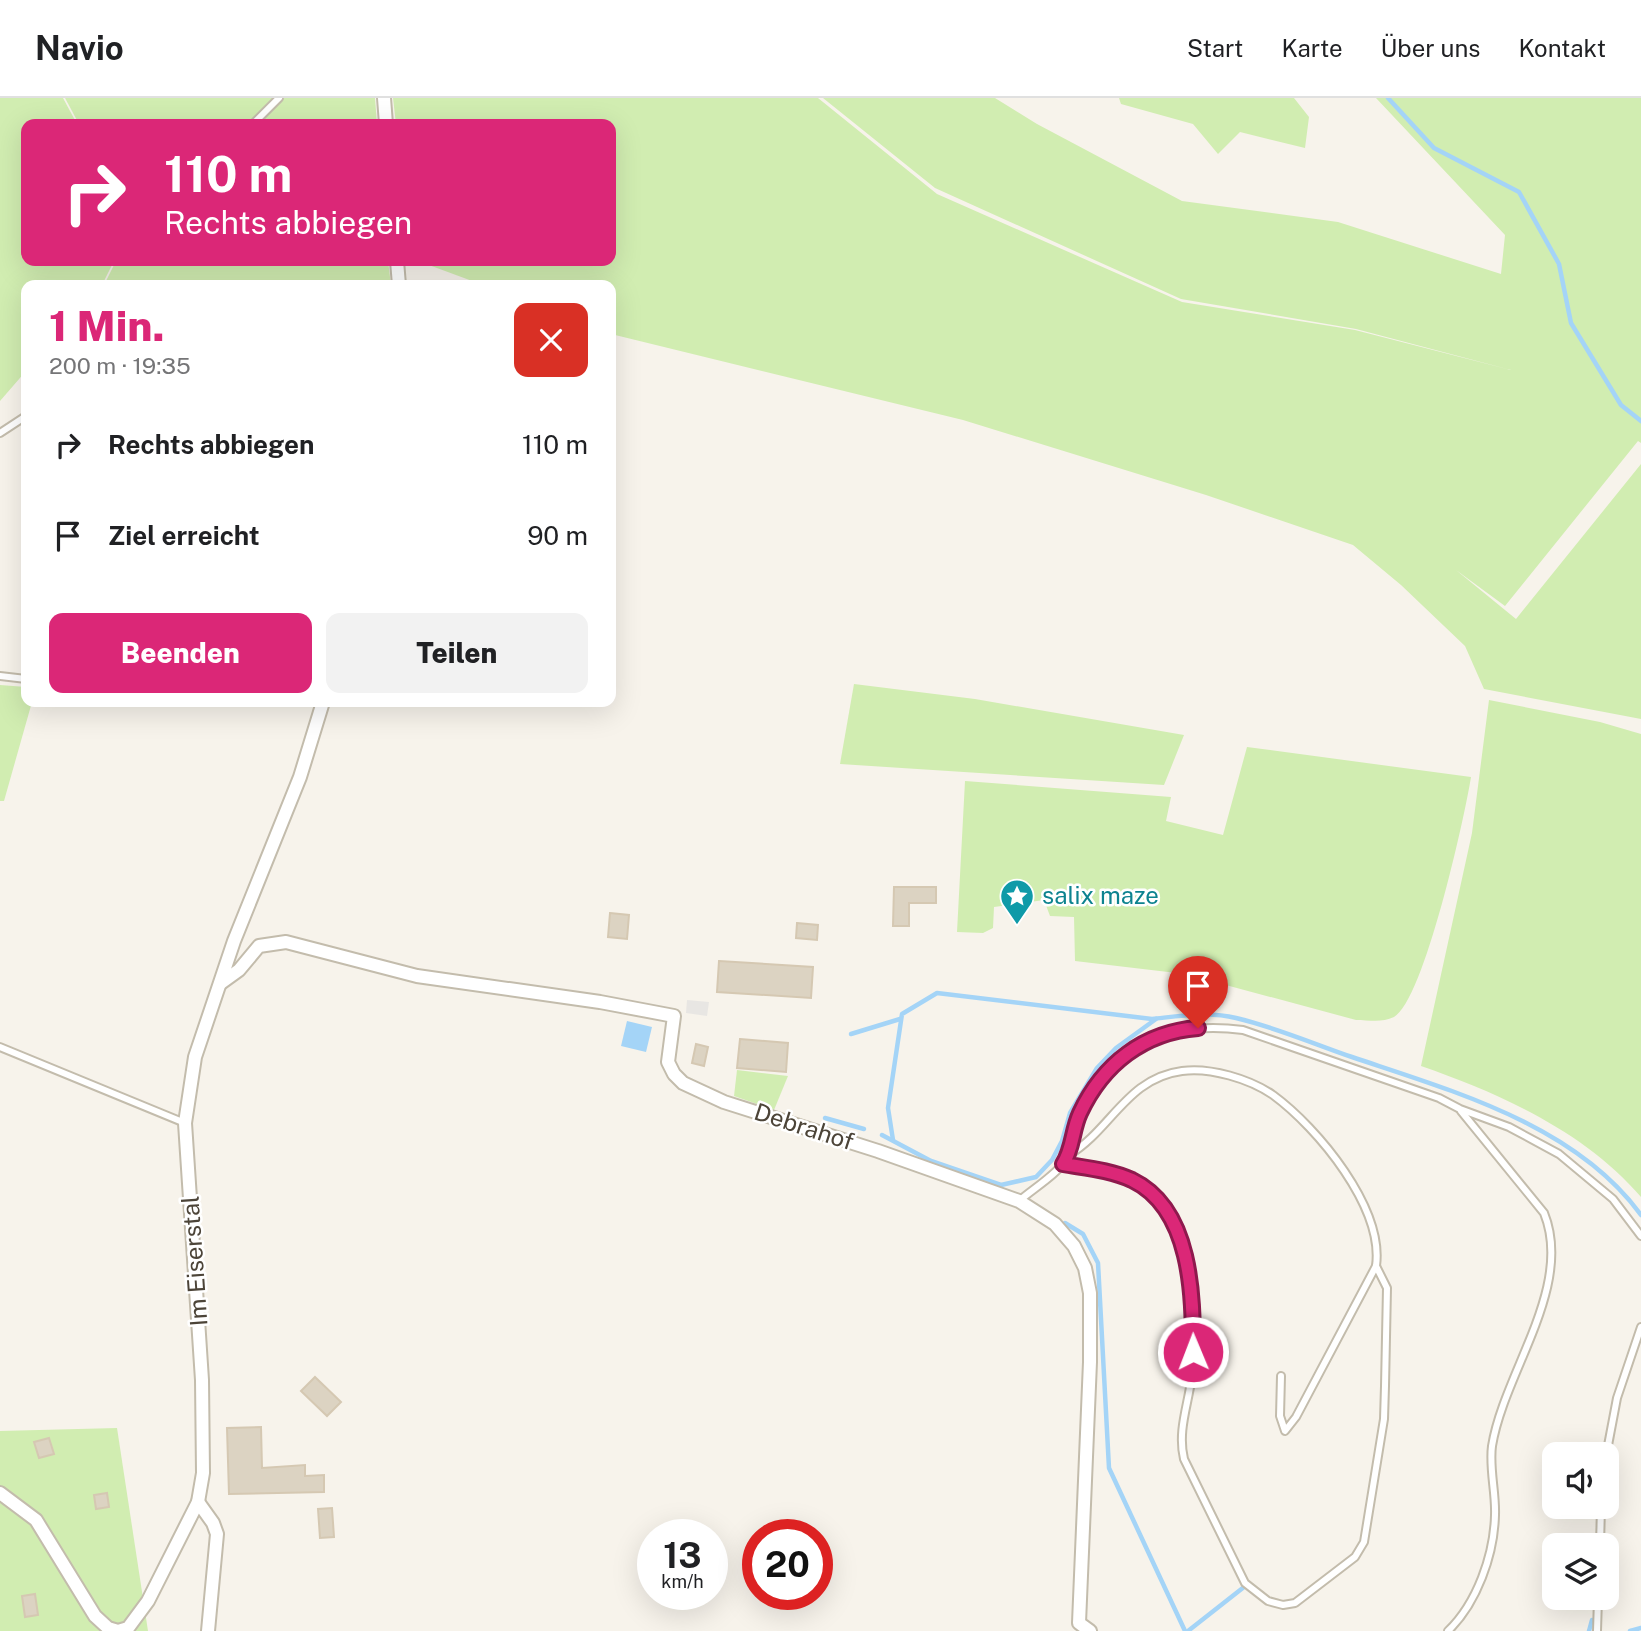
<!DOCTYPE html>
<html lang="de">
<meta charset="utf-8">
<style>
body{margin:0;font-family:"Public Sans",sans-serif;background:#f2f2f2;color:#202124;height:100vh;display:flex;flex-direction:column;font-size:26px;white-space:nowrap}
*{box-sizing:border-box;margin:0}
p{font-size:23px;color:#757577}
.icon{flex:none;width:38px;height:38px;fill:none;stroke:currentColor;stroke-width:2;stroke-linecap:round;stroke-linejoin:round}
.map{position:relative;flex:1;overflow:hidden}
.sheet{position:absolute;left:21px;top:182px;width:595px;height:427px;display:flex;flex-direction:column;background:#fff;border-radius:14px;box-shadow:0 7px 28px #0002}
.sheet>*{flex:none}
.top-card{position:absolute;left:21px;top:21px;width:595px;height:147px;border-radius:14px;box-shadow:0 7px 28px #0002;background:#db2777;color:#fff;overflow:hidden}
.controls{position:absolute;left:1542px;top:1344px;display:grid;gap:14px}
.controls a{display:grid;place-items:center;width:77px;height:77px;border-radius:14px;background:#fff;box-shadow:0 7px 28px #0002;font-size:35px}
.speed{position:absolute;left:637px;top:1421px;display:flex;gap:14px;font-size:35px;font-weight:700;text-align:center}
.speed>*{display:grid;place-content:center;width:91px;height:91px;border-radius:50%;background:#fff;box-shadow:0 7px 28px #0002;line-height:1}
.speed small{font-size:18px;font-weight:400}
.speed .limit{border:10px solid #d22;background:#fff;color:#111}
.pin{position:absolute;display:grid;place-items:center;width:60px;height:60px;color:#fff;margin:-72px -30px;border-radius:50% 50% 50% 0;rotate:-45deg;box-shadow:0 0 7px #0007}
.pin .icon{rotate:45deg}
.me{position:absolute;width:77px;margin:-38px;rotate:359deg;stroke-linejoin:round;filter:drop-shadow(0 0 5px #0008)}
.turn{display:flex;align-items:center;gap:24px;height:147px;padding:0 28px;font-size:32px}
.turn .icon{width:91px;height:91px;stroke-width:2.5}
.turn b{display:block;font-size:49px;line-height:60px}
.round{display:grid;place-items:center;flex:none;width:74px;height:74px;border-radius:14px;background:#f2f2f2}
.overview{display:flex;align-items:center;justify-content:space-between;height:119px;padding:0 28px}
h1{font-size:42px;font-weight:800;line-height:52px;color:#db2777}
.primary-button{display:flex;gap:14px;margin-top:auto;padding:14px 28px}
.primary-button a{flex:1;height:80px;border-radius:14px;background:#db2777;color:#fff;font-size:28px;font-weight:800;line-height:80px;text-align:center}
.primary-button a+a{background:#f2f2f2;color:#202124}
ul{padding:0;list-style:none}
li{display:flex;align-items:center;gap:21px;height:91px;padding:0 28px}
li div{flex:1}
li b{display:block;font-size:26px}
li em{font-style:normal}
header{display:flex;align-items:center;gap:42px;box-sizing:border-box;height:98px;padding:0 35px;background:#fff;border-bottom:2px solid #e0e0e0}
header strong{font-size:33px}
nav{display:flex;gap:38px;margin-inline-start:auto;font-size:24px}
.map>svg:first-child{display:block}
.green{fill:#d1edb1}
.parking{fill:#e8e6e3}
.water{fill:#a4d4f7}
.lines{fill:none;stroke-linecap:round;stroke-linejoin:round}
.stream{stroke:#a4d4f7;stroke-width:4.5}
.building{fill:#dcd3c2;stroke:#d5c8b2;stroke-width:2}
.lane-casing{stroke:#c3bcac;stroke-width:10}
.street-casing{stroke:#c3bcac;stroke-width:16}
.lane{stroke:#fff;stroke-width:6}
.street{stroke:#fff;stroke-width:12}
.route-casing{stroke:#8e194d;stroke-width:18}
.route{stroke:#db2777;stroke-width:12}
.labels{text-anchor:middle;stroke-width:5;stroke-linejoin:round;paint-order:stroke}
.culture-label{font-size:24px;fill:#0d838f;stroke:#fff;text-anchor:start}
.street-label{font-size:24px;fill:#4c4438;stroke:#fff}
</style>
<header>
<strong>Navio</strong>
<nav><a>Start</a><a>Karte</a><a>Über uns</a><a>Kontakt</a></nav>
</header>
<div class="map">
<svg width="1641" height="1533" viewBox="0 0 1641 1533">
<rect width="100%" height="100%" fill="#f7f3eb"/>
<g class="green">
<polygon points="0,0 63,0 77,26 26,26 26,163 114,163 102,187 26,187 26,273 0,303"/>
<polygon points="65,0 375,0 377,26 79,26"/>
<polygon points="393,0 818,0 937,96 1182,204 1355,232 1511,272 1356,231 1181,201 935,90 823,0 995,0 1037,26 1182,103 1338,124 1501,176 1505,137 1376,0 1641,0 1641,345 1638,343 1505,508 1456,472 1516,521 1641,366 1641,621 1484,591 1465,548 1401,487 1353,447 1206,397 963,322 611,236 611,187 483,187 418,163 611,163 611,26 396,26"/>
<polygon points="1119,0 1294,0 1309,19 1305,50 1240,34 1218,56 1193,26 1121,6"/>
<polygon points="116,163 388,163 391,187 104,187"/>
<polygon points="854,586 975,601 1184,637 1164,687 840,666"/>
<polygon points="0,587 26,589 26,604 32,604 4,703 0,703"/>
<path d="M 1489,602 L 1600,624 L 1641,636 L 1641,1099 C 1586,1034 1499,995 1421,968 L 1472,735 Z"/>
<path d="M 1247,649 L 1471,679 C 1465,718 1424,903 1394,919 C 1382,925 1369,922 1356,922 L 1185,876 L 1075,863 L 1074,819 L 1050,818 L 1044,802 L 994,809 L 993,830 L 983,835 L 957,834 L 965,683 L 1171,699 L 1166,723 L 1223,737 Z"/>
<polygon points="737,972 788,978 774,1012 734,998"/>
<polygon points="117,1330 148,1533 0,1533 0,1333"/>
</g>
<polygon class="parking" points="687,902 709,904 707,918 686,915"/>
<polygon class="water" points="627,923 652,929 646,954 621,948"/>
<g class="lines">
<g class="stream">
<polyline points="1388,0 1434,50 1519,94 1559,166 1571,225 1621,307 1641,323"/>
<polyline points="851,936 900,921"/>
<polyline points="825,1020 864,1031"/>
<polyline points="882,1037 931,1063 1001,1087 1036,1079 1052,1062 1062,1043 1070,1015 1097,970 1116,950 1156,921"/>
<path d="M 893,1042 L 888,1010 L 902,916 L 937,895 L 1152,921 C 1180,918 1208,913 1236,920 C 1275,929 1314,946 1352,959 C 1453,993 1576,1027 1641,1117"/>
<polyline points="1065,1125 1083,1136 1098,1165 1109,1370 1185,1533"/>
<polyline points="1188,1533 1244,1489"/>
<polyline points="1589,1533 1592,1522"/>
<polyline points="1630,1533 1641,1530"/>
</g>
</g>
<g class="building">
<polygon points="894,789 936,789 936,805 909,805 909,828 893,828"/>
<polygon points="610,815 629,817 627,841 608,839"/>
<polygon points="797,825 818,827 817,842 796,840"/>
<polygon points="719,863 813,869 811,900 717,894"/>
<polygon points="740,941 788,945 786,974 737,970"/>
<polygon points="696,946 708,949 704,968 692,965"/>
<polygon points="315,1279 341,1304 327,1318 301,1293"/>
<polygon points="261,1329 262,1370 305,1367 305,1378 324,1377 324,1394 229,1396 227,1330"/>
<polygon points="49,1340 54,1356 39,1360 34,1344"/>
<polygon points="107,1395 109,1409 96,1411 94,1397"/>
<polygon points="332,1410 334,1439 320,1440 318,1411"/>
<polygon points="35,1496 38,1517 25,1519 22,1498"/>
</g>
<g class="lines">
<g class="lane-casing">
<g id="lane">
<polyline points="253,26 279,0"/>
<polyline points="0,335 26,318"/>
<polyline points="0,578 26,581"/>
<polyline points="0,949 185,1025"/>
<path d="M 1069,1057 C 1111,1032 1127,980 1182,973 C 1210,969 1250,981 1273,997 C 1318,1030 1384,1110 1376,1168 L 1296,1319 L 1285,1333 L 1280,1318 L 1281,1278"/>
<path d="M 1063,1066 C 1086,1070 1115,1071 1135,1084 C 1192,1121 1200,1215 1192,1276 C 1189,1305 1177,1332 1184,1361 L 1245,1485 L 1268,1503 L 1283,1507 L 1295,1505 L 1355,1459 L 1364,1444 L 1384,1321 L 1385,1288 L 1387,1190 L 1376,1168"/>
<path d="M 1019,1103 C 1034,1090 1056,1077 1067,1061 C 1075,1048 1073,1029 1080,1015 C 1114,945 1169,923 1243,932 L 1439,1000 L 1460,1011 L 1509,1029 L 1559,1056 L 1613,1101 L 1641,1138"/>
<polyline points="1606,1358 1617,1300 1641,1229"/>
<polyline points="1600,1447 1601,1409"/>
<path d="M 1448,1533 C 1477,1505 1494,1457 1495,1417 C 1496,1395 1489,1370 1492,1348 C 1504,1274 1574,1189 1544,1115 L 1461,1013"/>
<polyline points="1597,1533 1598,1500"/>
</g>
</g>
<g class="street-casing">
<g id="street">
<polyline points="384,0 386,26"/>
<polyline points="397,163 399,187"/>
<polyline points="221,885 239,872 259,848 286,844 417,878 600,904 674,918 668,964 674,976 683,985 724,1004 878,1053 1019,1103 1055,1126 1074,1148 1085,1170 1090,1195 1090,1264 1079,1525 1090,1533"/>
<polyline points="0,1395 36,1422 95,1518 108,1530 118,1533 128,1530 148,1503 198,1404 203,1375 202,1282 185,1025 195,959 234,843 300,679 323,604"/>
<polyline points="198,1404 213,1425 217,1436 208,1533"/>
</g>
</g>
<use href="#lane" class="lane"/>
<use href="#street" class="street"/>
</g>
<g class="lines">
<g class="route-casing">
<path id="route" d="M 1193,1254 C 1193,1197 1192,1111 1132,1082 C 1110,1072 1086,1070 1063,1066 C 1073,1051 1072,1032 1080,1015 C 1103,966 1144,934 1198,930"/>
</g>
<use href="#route" class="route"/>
</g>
<defs>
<g id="sight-pin" transform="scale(1.75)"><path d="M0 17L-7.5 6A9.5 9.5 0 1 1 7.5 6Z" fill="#0f9aa8" stroke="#fff"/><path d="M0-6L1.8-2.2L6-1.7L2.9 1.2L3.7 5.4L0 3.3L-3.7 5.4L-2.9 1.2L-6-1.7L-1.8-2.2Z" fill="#fff"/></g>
</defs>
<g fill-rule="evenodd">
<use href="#sight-pin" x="1017" y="798"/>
</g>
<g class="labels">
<g class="culture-label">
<text x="1042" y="806">salix maze</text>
</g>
<g class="street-label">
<text transform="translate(804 1029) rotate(18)" y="8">Debrahof</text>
<text transform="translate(195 1163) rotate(-94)" y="8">Im Eiserstal</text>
</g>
</g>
</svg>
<div class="controls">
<a><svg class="icon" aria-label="sound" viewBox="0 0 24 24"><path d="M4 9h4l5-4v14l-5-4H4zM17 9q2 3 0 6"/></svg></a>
<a><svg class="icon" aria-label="layers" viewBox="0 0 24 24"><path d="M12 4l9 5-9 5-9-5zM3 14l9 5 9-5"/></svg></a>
</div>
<div class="speed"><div>13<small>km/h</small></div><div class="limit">20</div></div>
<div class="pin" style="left:1198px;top:930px;background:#d93025"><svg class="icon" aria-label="arrive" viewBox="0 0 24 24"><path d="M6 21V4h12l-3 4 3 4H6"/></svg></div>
<svg class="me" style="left:1193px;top:1254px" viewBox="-20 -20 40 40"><circle r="17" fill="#db2777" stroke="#fff" stroke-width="3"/><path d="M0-11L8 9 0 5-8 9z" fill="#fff"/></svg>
<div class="top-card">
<div class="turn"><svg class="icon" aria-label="right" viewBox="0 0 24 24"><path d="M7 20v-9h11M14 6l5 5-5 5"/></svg><div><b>110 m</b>Rechts abbiegen</div></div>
</div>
<section class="sheet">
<div class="overview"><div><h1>1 Min.</h1><p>200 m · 19:35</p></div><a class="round" style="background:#d93025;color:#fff"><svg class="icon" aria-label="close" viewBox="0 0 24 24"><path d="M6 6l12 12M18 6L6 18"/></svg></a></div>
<ul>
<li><svg class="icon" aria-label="right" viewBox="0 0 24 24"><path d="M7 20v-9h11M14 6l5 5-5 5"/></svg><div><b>Rechts abbiegen</b></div><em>110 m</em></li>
<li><svg class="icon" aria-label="arrive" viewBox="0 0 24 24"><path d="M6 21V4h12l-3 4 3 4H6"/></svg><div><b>Ziel erreicht</b></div><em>90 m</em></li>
</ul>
<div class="primary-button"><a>Beenden</a><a>Teilen</a></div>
</section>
</div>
